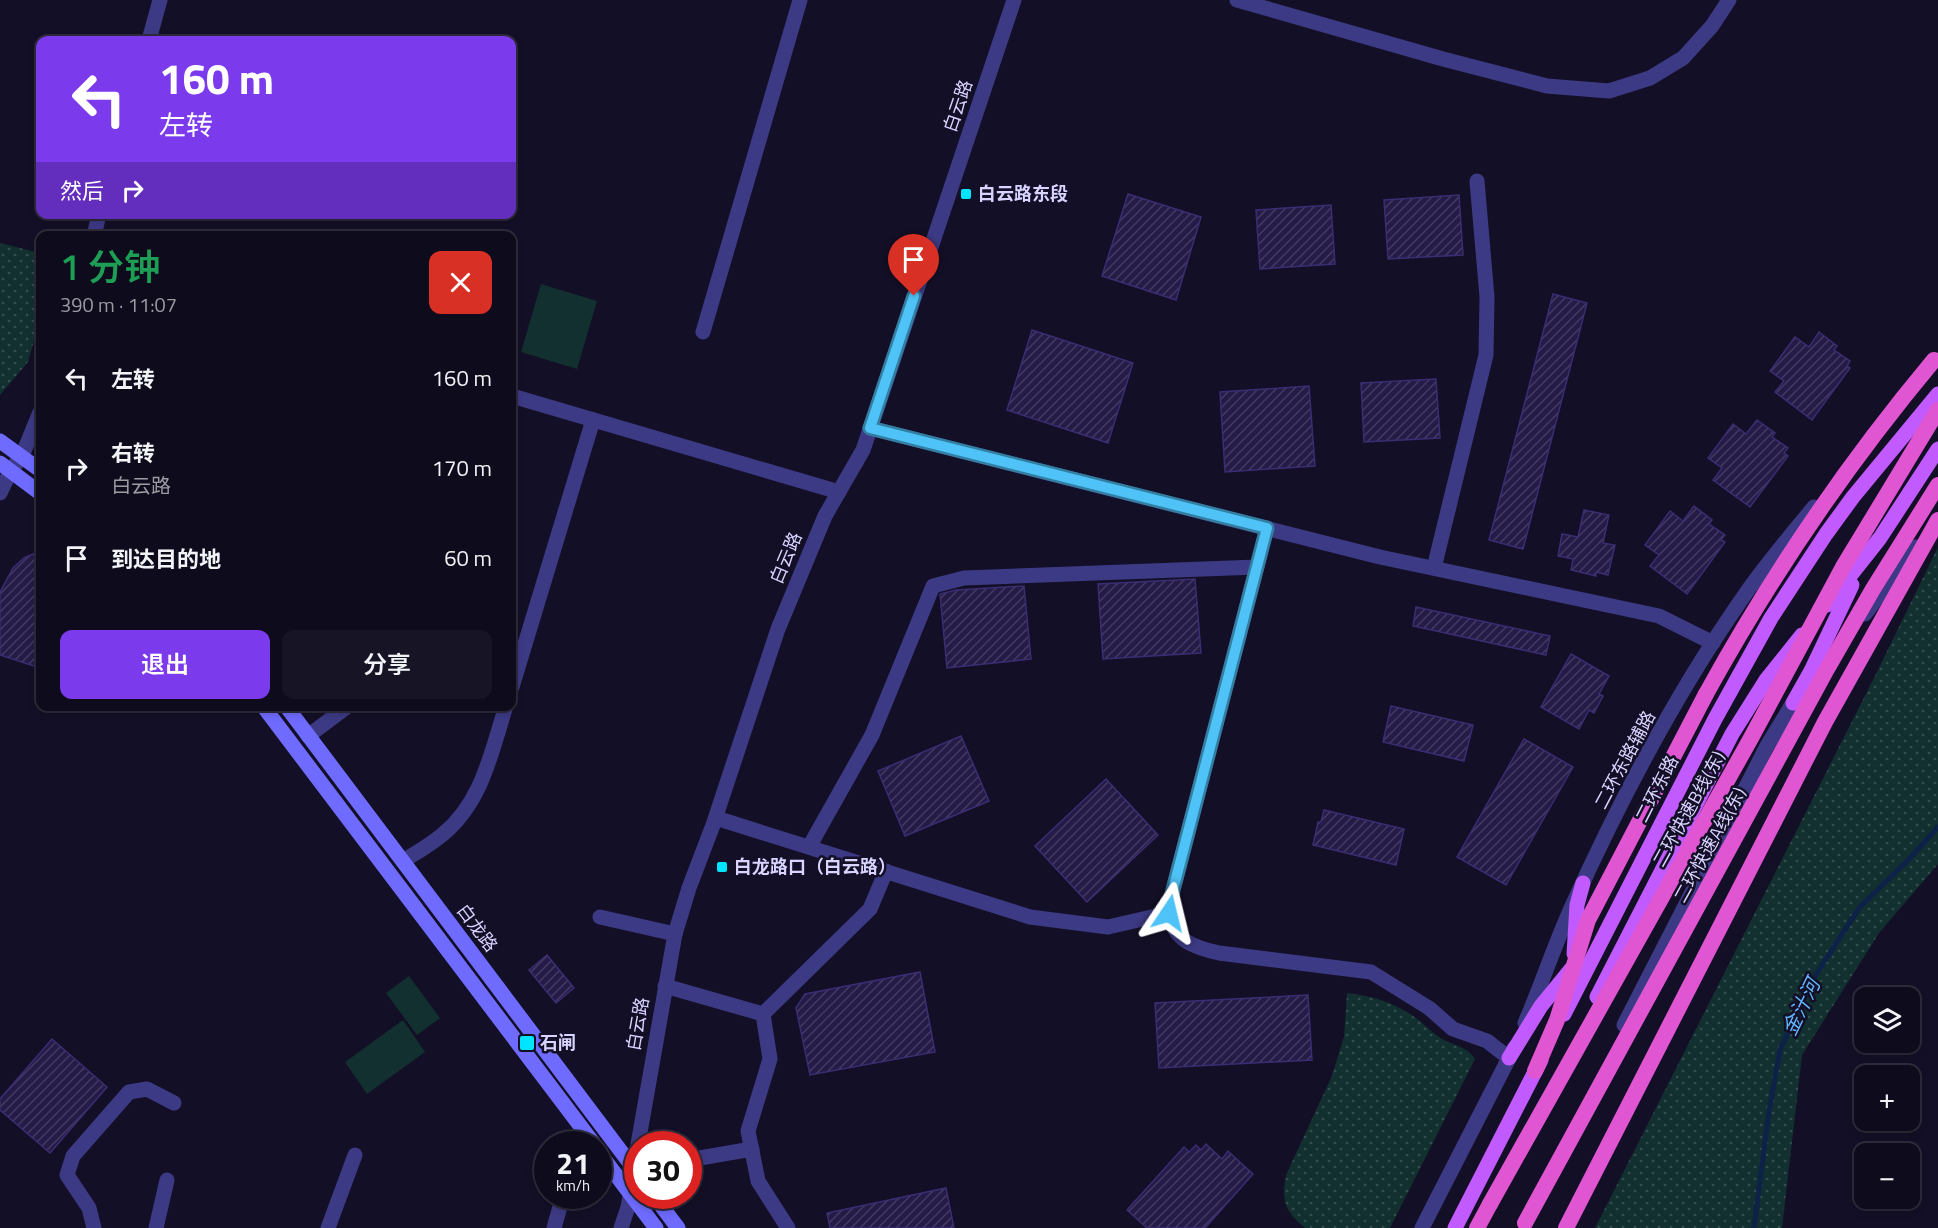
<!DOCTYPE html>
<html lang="zh">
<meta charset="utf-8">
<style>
body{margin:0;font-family:"Titillium Web","Noto Sans SC",sans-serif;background:#171425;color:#f1f3f6;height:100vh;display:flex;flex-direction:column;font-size:22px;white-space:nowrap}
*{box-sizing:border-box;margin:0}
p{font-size:20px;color:#9b9ba3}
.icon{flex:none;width:33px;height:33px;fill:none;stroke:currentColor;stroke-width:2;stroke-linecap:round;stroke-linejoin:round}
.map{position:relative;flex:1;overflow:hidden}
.sheet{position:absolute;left:36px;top:231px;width:480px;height:480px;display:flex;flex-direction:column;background:#0e0b1c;border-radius:12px;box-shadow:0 3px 9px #0003,0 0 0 2px #2e2b3b}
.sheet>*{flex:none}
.banner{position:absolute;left:36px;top:36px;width:480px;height:183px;border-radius:12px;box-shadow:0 3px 9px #0003,0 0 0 2px #2e2b3b;background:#7c3aed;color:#fff;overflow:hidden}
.buttons{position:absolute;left:1854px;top:987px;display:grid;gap:12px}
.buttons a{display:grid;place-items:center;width:66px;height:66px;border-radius:12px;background:#0e0b1c;box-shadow:0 3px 9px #0003,0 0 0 2px #2e2b3b;font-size:30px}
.speed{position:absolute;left:534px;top:1131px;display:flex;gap:12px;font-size:30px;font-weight:700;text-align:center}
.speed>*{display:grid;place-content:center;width:78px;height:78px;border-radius:50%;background:#0e0b1c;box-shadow:0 3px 9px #0003,0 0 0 2px #2e2b3b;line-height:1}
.speed small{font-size:15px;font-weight:400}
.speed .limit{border:9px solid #d22;background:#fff;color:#111}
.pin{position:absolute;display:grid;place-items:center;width:51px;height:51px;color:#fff;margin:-62px -26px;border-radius:50% 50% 50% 0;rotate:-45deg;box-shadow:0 0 6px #0007}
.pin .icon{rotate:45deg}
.me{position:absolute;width:66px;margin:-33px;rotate:10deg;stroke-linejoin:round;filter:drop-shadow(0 0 4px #0008)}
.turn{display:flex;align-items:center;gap:21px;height:126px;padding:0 24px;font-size:27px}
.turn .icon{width:78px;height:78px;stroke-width:2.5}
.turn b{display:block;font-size:42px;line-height:51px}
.then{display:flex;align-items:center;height:57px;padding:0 24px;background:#0003;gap:12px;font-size:22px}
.round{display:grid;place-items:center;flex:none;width:63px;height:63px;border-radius:12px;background:#171425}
.headline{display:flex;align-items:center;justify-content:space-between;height:102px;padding:0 24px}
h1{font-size:36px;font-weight:600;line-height:45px;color:#1e9e55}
.cta{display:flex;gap:12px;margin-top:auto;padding:12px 24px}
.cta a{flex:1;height:69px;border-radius:12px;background:#7c3aed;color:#fff;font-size:24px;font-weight:600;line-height:69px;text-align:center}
.cta a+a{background:#171425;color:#f1f3f6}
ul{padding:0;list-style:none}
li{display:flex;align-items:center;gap:18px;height:90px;padding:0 24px}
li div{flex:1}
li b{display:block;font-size:22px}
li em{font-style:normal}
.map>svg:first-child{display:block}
.grass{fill:#12302f}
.park{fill:url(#park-dots)}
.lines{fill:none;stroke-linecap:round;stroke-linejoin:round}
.stream{stroke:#0c2248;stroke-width:5}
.building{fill:url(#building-hatch);stroke:#3b2d73;stroke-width:1.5}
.pedestrian{stroke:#3d3a85;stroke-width:15}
.minor{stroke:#3d3a85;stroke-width:15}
.tertiary{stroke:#3d3a85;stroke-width:15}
.secondary{stroke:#6f6bff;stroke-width:15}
.primary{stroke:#c25bff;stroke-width:15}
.trunk{stroke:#e055d1;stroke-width:16}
.trunk-bridge{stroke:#e055d1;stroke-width:16}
.route-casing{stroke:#337fa1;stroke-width:15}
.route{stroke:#4fc3f7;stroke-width:10}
.poi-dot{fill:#00e5ff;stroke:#130f26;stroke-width:2}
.labels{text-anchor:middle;stroke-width:5;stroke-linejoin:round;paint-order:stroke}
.street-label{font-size:18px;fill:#d9d4ff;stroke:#130f26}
.poi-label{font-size:18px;font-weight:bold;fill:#d9d4ff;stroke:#130f26;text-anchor:start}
.water-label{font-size:20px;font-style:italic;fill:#62b6ff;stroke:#130f26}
</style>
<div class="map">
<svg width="1938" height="1228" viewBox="0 0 1938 1228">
<defs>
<pattern id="park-dots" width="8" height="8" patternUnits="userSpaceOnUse" patternTransform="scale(1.5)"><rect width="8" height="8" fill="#12302f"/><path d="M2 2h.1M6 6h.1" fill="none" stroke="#344d4e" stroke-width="1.8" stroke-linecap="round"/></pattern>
<pattern id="building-hatch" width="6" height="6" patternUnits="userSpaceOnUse" patternTransform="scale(1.5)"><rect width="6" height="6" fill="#241b47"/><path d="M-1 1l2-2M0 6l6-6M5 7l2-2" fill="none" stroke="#433b63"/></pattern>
</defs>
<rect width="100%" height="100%" fill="#130f26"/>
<g class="grass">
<polygon points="541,284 597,301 577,369 521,352"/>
<polygon points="409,976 440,1018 417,1035 386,993"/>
<polygon points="403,1020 425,1052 367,1094 345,1062"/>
</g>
<g class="park">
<polygon points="0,243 40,253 40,319 28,362 0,395"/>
<polygon points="1938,547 1938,864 1879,933 1802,1055 1782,1228 1595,1228 1874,678"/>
<path d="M 1347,993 C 1371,996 1390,1001 1410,1014 C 1422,1021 1431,1033 1444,1040 C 1455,1046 1468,1047 1475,1059 L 1390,1228 L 1305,1228 C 1285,1212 1281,1200 1286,1175 L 1331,1078 L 1344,1037 Z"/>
</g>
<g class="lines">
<polyline class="stream" points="1754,1228 1769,1111 1780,1050 1815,976 1859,908 1911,857 1938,827"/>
</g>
<g class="building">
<polygon points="1128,194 1201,217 1176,300 1102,276"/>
<polygon points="1459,195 1463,255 1388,259 1384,200"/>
<polygon points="1331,205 1335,264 1260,269 1256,210"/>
<polygon points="1553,294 1587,303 1523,549 1489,540"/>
<polygon points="1032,330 1133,363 1108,443 1007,410"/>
<polygon points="1819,332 1837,346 1834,350 1850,361 1847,366 1850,368 1812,420 1775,392 1784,381 1770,371 1795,337 1809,347"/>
<polygon points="1436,379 1440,438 1364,442 1361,383"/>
<polygon points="1309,386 1315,466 1225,472 1220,392"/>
<polygon points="1757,420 1775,433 1772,437 1788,448 1784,453 1788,456 1750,507 1713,480 1722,468 1708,458 1733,424 1746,434"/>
<polygon points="1694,506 1712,520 1709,524 1725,535 1721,540 1725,542 1687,594 1650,566 1659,555 1645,545 1670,511 1683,521"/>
<polygon points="1584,510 1609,515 1603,543 1615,545 1608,575 1596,572 1596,576 1571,570 1573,559 1558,556 1562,534 1578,537"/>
<polygon points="33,554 40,556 40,668 0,655 0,592 13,568 24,558"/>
<polygon points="1195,579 1201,653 1103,659 1098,584"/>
<polygon points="1024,586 1031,659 947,668 940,594 956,590"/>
<polygon points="1416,607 1550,636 1546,655 1413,626"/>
<polygon points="1571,654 1609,676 1599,694 1603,696 1594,713 1589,710 1579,729 1541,707"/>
<polygon points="1391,706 1473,725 1464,761 1383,742"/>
<polygon points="961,736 989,801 905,836 878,771"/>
<polygon points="1524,739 1573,767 1506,885 1457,857"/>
<polygon points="1106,779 1158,835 1087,902 1035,846"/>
<polygon points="1324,810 1404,829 1396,865 1313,845 1318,822 1321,822"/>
<polygon points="547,955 574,988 556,1003 529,970"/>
<polygon points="920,972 935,1052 810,1075 796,1008 805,994"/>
<polygon points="1308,995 1312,1060 1159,1068 1155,1003"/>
<polygon points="52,1039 107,1087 50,1153 0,1110 0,1099"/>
<polygon points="1206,1144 1222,1159 1228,1151 1253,1174 1205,1228 1147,1228 1127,1210 1184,1147 1189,1152 1196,1145 1201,1150"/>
<polygon points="946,1188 954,1228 830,1228 827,1213"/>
</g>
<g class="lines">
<g class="pedestrian">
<polyline points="716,818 1030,917 1108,927 1169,913"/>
<polyline points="809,847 872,735 933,586 964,578 1257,567"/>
<polyline points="665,986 763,1014"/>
<polyline points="688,1160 752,1149"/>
<polyline points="788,1228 758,1181 748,1131 770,1059 763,1014 870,909 886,871"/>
</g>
<g class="minor">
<polyline points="1237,0 1443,59 1547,86 1609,91 1650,78 1683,58 1712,26 1729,0"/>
<polyline points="149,40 160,0"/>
<polyline points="94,236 99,214"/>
<polyline points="703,332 800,0"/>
<polyline points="512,396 839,492"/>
<polyline points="870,428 1380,557 1659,616 1713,643"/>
<polyline points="11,470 22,456 40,412"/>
<path d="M 1267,528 L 1173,890 C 1172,897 1169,907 1170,914 C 1173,941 1196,948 1219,953 L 1371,972 L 1429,1008 L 1453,1029 L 1487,1041 L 1509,1058 L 1514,1048"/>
<polyline points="1434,568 1486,355 1487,297 1477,181"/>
<polyline points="1865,614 1916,547"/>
<polyline points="512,687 593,420"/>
<polyline points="308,736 348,706"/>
<path d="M 403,861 C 416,853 430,845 442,835 C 482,803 491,753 506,706"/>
<polyline points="600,917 675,934"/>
<path d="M 1525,1023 C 1542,984 1555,943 1573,904 C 1620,800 1680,687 1746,593 C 1767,563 1791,535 1814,507"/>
<polyline points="94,1228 89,1208 67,1175 73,1156 129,1092 147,1089 174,1103"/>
<polyline points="156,1228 167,1180"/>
<polyline points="328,1228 355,1155"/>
<polyline points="554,1228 563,1196"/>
</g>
<g class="tertiary">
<polyline points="0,493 11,470"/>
<polyline points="1624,1025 1767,746 1793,703"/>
<polyline points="638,1144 675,934 689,888 713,825 778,629 825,516 863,450 1014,0"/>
<polyline points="621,1228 628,1207 638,1151"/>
<polyline points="1422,1228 1509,1058"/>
</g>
<g class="secondary">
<polyline points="0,441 40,470"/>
<polyline points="0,463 40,493"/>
<polyline points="263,706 594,1144"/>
<polyline points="286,706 638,1174"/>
<polyline points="598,1151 656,1228"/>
<polyline points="654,1196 678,1228"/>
</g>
<g class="primary">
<polyline points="1827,605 1880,538 1938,449"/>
<polyline points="1793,703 1811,671 1852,585"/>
<polyline points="1574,954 1577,905 1583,883"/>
<polyline points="1597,997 1732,734 1766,680 1802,635"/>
<polyline points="1564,1014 1715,719 1771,618 1826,534 1853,497 1938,394"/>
<polyline points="1509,1058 1541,1006 1572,968"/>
<polyline points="1455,1228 1541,1060"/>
</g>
<g class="trunk">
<polyline points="1535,1071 1557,1020 1588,920 1706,694"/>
<polyline points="1477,1228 1490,1204"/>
<polyline points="1566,1228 1825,722 1938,520"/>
</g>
<g class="trunk-bridge">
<path d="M 1706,694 C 1771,576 1847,464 1934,360"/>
<polyline points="1490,1204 1751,738 1843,567 1938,410"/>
<polyline points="1525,1223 1827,669 1873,589 1938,485"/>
</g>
</g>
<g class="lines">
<g class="route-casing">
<polyline id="route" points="914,296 870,428 1267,528 1173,890 1169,913"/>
</g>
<use href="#route" class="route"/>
</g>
<g class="poi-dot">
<rect x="960" y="188" width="12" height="12" rx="3"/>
<rect x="716" y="861" width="12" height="12" rx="3"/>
<rect x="519" y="1035" width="16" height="16" rx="3"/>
</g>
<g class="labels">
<g class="street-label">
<text transform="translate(958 106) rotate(-71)" y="6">白云路</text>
<text transform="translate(786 558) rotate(-67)" y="6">白云路</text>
<text transform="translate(1625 760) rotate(-62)" y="6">二环东路辅路</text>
<text transform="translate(1657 789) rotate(-63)" y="6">二环东路</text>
<text transform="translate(1689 809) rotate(-61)" y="6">二环快速B线(东)</text>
<text transform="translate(1710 845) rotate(-61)" y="6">二环快速A线(东)</text>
<text transform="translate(477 928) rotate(53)" y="6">白龙路</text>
<text transform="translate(638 1024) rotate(-80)" y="6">白云路</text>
</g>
<g class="poi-label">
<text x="978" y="200">白云路东段</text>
<text x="734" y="873">白龙路口（白云路）</text>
<text x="540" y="1049">石闸</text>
</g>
<g class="water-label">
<text transform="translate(1801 1007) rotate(-64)" y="7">金汁河</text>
</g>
</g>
</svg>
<div class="buttons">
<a><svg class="icon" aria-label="layers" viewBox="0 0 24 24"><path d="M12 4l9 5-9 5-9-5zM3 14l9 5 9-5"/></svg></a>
<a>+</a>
<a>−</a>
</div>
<div class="speed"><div>21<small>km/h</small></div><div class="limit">30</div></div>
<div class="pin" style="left:914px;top:296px;background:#d93025"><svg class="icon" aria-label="arrive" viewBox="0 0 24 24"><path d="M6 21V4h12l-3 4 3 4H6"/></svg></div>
<svg class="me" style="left:1169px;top:913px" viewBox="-20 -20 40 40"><path d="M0-17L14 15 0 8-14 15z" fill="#4fc3f7" stroke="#fff" stroke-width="4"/></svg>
<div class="banner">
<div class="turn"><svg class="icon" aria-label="left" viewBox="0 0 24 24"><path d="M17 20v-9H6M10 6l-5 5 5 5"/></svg><div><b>160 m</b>左转</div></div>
<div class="then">然后<svg class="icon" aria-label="right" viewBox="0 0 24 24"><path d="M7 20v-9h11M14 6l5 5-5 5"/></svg></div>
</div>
<section class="sheet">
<div class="headline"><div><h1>1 分钟</h1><p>390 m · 11:07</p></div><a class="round" style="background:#d93025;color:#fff"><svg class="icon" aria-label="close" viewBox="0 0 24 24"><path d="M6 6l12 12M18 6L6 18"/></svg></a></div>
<ul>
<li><svg class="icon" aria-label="left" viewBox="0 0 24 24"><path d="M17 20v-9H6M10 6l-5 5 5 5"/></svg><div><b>左转</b></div><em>160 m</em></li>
<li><svg class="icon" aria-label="right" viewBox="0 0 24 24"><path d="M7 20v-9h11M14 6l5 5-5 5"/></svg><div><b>右转</b><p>白云路</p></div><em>170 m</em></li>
<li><svg class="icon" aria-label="arrive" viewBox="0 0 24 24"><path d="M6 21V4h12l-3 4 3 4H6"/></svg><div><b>到达目的地</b></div><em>60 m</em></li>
</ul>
<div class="cta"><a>退出</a><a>分享</a></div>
</section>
</div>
